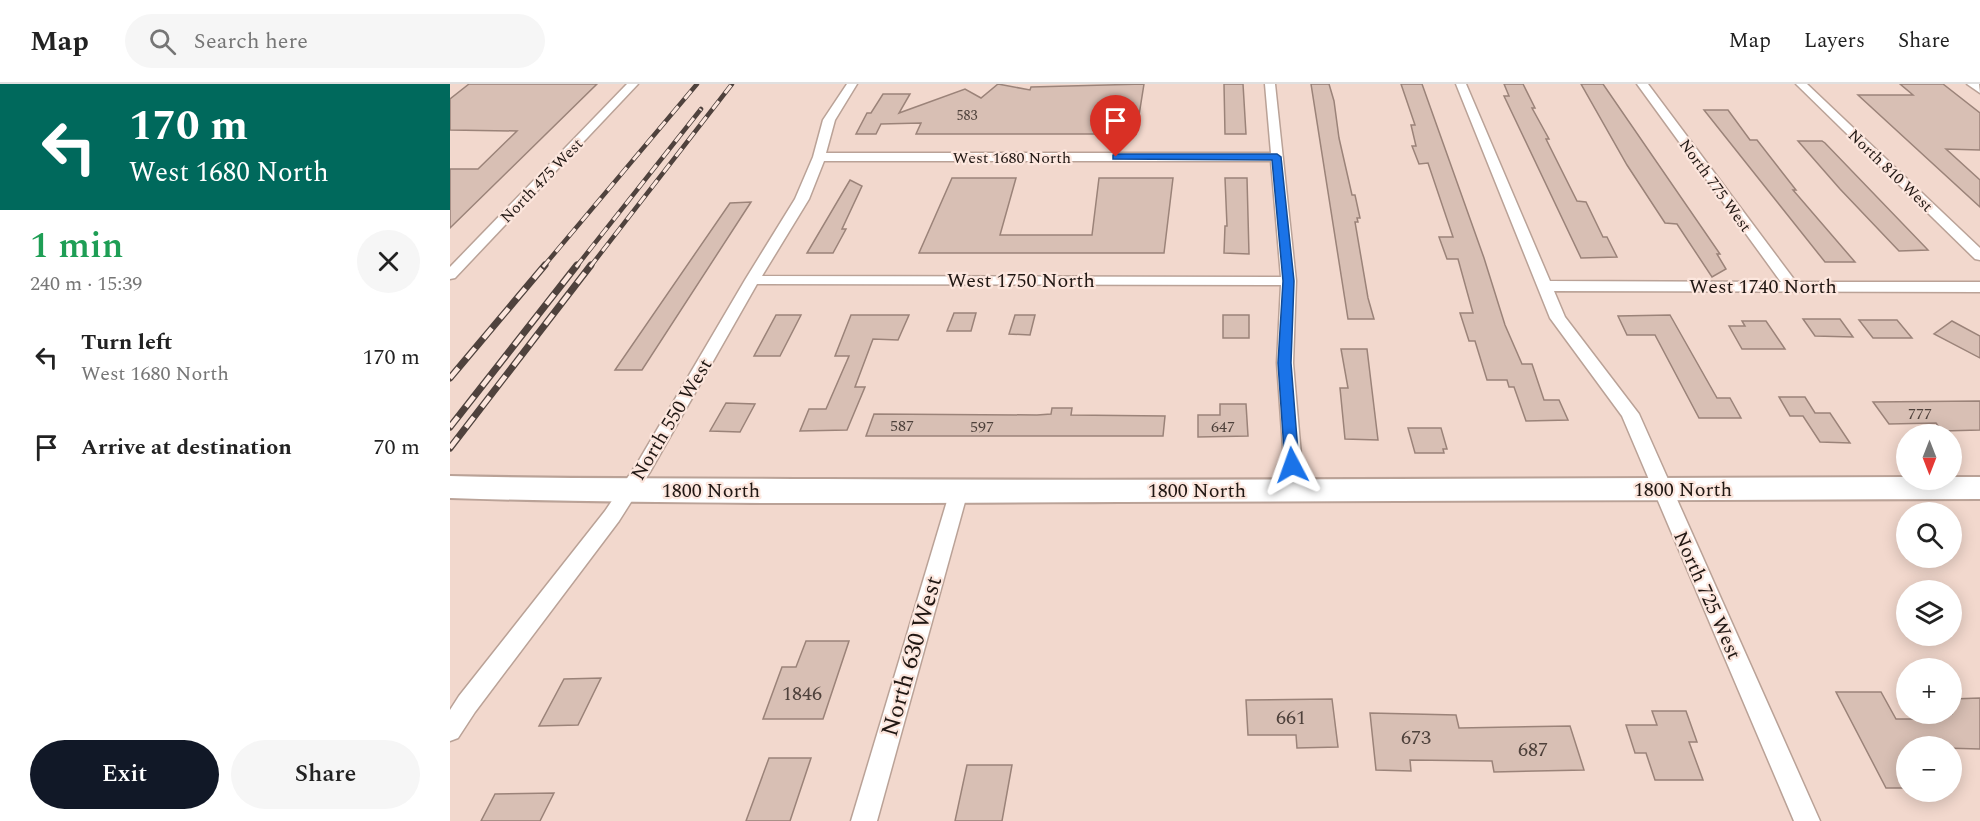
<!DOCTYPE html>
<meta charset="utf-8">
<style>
body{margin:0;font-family:Spectral,serif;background:#f6f6f6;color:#222;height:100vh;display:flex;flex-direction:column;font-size:22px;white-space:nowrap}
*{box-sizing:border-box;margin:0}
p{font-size:20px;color:#767676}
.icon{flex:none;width:33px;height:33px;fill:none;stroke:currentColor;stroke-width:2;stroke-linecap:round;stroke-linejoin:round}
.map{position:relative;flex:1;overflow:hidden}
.sheet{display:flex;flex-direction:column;background:#fff;width:450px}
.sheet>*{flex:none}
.guide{background:#00695c;color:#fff;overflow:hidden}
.needle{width:39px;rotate:180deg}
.buttons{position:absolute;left:1446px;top:340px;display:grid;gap:12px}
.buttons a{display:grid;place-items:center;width:66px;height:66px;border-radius:50%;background:#fff;box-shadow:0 3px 15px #0003;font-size:30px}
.pin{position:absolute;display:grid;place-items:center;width:51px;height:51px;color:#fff;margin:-62px -26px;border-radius:50% 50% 50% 0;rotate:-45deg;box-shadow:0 0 6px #0007}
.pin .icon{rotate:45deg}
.me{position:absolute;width:66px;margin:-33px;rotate:356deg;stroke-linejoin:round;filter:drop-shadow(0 0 4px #0008)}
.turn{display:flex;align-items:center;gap:21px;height:126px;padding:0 30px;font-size:27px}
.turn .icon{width:78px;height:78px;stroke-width:2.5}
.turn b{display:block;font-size:42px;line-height:51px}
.round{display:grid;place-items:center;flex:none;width:63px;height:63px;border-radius:32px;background:#f6f6f6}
.summary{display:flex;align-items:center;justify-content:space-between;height:102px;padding:0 30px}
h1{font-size:36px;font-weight:600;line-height:45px;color:#1e9e55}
.action{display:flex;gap:12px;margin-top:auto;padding:12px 30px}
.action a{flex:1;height:69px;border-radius:36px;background:#111827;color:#fff;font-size:24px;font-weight:600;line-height:69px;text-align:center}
.action a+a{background:#f6f6f6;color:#222}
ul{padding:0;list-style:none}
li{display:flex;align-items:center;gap:18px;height:90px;padding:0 30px}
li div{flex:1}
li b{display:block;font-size:22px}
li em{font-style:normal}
header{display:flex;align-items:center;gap:36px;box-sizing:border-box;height:84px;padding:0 30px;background:#fff;border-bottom:2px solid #e0e0e0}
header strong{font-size:28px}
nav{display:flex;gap:33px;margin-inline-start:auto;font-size:21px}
.search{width:420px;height:54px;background:#f6f6f6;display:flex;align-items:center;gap:15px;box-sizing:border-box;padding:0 21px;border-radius:33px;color:#767676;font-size:22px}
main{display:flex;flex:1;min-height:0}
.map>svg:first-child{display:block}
.building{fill:#d8bfb4;stroke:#9b8379;stroke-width:1.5}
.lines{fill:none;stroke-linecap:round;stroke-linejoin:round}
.minor-casing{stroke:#baa297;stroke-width:3}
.primary-casing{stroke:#baa297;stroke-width:4}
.minor{fill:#fff;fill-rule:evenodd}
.primary{fill:#fff;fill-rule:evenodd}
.rail-far1-casing{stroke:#4f423d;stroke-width:4.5}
.rail-casing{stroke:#4f423d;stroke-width:7}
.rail-far1{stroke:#fce6dd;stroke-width:3;stroke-dasharray:10;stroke-linecap:butt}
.rail{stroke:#fce6dd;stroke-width:4.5;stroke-dasharray:13;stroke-linecap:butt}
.route{fill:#1a73e8;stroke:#114b97;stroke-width:1.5}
.labels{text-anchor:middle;stroke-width:4.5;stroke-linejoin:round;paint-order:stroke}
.far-number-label{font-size:14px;fill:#4e413b}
.far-street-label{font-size:16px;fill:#201713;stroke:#fce6dd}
.number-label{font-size:16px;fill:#4e413b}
.street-label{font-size:20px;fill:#201713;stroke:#fce6dd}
.near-number-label{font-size:20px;fill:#4e413b}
.near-street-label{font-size:24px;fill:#201713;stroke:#fce6dd}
</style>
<header>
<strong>Map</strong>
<div class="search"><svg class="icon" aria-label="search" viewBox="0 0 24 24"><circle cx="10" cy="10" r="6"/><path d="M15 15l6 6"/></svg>Search here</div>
<nav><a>Map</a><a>Layers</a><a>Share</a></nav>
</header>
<main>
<section class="sheet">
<div class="guide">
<div class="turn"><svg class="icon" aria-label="left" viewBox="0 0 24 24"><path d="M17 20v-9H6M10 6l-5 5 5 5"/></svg><div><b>170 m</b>West 1680 North</div></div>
</div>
<div class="summary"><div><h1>1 min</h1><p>240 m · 15:39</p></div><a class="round"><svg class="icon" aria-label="close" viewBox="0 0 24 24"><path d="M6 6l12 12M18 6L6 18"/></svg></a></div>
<ul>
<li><svg class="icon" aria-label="left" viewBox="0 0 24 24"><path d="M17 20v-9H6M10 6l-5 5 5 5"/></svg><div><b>Turn left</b><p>West 1680 North</p></div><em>170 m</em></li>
<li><svg class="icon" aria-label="arrive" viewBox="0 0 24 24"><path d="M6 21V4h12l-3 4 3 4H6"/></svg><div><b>Arrive at destination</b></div><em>70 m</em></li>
</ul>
<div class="action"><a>Exit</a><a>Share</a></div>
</section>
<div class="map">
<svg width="1530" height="737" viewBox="0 0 1530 737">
<rect width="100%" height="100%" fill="#f2d8cd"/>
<g class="building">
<polygon points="19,0 147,0 0,144 0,85 28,85 67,47 0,46 0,15"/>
<polygon points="548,0 580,6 581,3 694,0 686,50 466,50 471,39 431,40 426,50 406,50 417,29 421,29 433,10 460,10 449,29 515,5 531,14"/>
<polygon points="774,0 793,0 796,50 775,50"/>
<polygon points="861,0 879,0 884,17 889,54 902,111 905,111 910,134 907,134 908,138 905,138 918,214 924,235 898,235"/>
<polygon points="951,0 972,0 1034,174 1055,241 1072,280 1082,280 1094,316 1109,316 1118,336 1076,337 1064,303 1059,303 1057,296 1037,296 1025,257 1019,257 1010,229 1023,229 1008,175 997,175 989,153 1003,153 978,79 969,80 962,62 966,62 961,41 965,41"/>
<polygon points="1054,0 1073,0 1085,24 1082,24 1099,55 1096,55 1127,117 1136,118 1153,153 1157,153 1167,173 1131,174 1054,12 1059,12"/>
<polygon points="1131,0 1153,0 1270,170 1267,170 1276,185 1262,193 1227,140 1215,139 1177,81"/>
<polygon points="1450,0 1493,0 1530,29 1530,66 1496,65 1530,96 1530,123 1408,11 1463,11"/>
<polygon points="1254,26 1278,26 1300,56 1307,56 1346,106 1343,106 1405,178 1375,178"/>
<polygon points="1348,57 1372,57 1375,59 1478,166 1449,167 1390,105"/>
<polygon points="502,94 566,94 550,151 642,151 649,94 723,94 714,169 469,169"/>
<polygon points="775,94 797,94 799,170 774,169 775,142 777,142"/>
<polygon points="400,96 412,102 392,145 396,145 383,169 357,169"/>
<polygon points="301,118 192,286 165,286 280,119"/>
<polygon points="504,229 526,229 521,247 497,247"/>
<polygon points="326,231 351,231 330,272 304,272"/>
<polygon points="401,231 459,231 448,256 423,255 405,303 415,303 397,346 350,347 359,325 376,325 399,272 385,272"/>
<polygon points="565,231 585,231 580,251 559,250"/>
<rect x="773" y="231" width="26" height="23"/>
<polygon points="1220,231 1267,314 1280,314 1291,334 1249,334 1205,251 1177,251 1168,232"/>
<polygon points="1353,235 1390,235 1403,253 1365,252"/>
<polygon points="1409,236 1447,236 1462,254 1423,254"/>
<polygon points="1292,237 1316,237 1335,265 1292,265 1279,242 1295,242"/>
<polygon points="1502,237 1530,252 1530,274 1484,250"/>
<polygon points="891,265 917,265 928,356 895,355 890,304 898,304"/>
<polygon points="1329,313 1355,313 1365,329 1380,329 1400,359 1370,358 1353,332 1340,332"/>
<polygon points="1530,317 1530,346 1492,347 1486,339 1439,340 1423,318"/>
<polygon points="276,319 305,320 290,348 260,347"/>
<polygon points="770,320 796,320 798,352 748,353 748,331 770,331"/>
<polygon points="602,324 622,324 621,331 715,332 713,352 416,352 424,330 587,331 601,330"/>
<polygon points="958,344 991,344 997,365 993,365 994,369 965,369"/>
<polygon points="356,557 399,557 373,635 313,635 332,583 346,583"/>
<polygon points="151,594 128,641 89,642 114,595"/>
<polygon points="1386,608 1431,608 1446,635 1490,635 1487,630 1502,630 1502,615 1530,614 1530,665 1456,663 1456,704 1436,704"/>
<polygon points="882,615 888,663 847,664 846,651 798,651 796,616"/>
<polygon points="1202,627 1236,627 1247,658 1239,658 1253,696 1205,696 1196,669 1185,669 1176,641 1207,641"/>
<polygon points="920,629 1006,631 1009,644 1120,642 1134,686 1044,688 1042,677 960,676 961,687 926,686"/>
<polygon points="319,674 361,674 340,737 296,737"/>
<polygon points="517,681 562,681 552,737 505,737"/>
<polygon points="104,709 90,737 31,737 45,710"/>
</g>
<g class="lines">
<g class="minor-casing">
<g id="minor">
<polygon points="177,0 188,0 5,194 0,195 0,183"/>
<path d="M 397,0 L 407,0 L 385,36 L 376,69 L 821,69 L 815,0 L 825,0 L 846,197 L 843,279 L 854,406 L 852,411 L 845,413 L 838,411 L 836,406 L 827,279 L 831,201 L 307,200 L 200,388 L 169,437 L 25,628 L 8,654 L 0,657 L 0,626 L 9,612 L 155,427 L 188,378 L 295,196 L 345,115 L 363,73 L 373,36 ZM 374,77 L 821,77 L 831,193 L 312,192 L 359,115 Z"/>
<polygon points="1006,0 1016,0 1100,197 1331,198 1187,0 1198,0 1346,198 1530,198 1530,208 1104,207 1115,233 1189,330 1370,737 1344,737 1172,332 1100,234"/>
<polygon points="1346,0 1357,0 1530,164 1530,176 1525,175"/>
<polygon points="1517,0 1529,0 1530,9"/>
<polygon points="509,400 516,402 518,407 427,737 401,737 500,407 502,402"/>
</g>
</g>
<g class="primary-casing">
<path id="primary" d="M 0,392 C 124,395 249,394 373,395 C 734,397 1095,394 1456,393 L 1456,396 L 1502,396 L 1502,393 L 1530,393 L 1530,415 C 1243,416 956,417 669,418 C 446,419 223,421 0,414 Z"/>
</g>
<use href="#minor" class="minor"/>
<use href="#primary" class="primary"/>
<g class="rail-far1-casing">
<g id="rail-far1">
<polyline points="93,183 247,0"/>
<polyline points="126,183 251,25"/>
<polyline points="140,183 282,0"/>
</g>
</g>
<g class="rail-casing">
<g id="rail">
<polyline points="0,294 95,181"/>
<polyline points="0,343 127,181"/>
<polyline points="0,364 141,181"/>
</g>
</g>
<use href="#rail-far1" class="rail-far1"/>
<use href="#rail" class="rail"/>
</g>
<polygon class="route" points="666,70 827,70 831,73 844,197 841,279 849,381 847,385 838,385 835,381 828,279 833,197 822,76 663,75 663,71"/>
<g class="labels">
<g class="far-number-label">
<text x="517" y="36">583</text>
</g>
<g class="far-street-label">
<text x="562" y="79">West 1680 North</text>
<text transform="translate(1441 86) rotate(44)" y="6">North 810 West</text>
<text transform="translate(91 96) rotate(-46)" y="6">North 475 West</text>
<text transform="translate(1266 101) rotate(54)" y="6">North 775 West</text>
</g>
<g class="number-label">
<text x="1470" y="335">777</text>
<text x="452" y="347">587</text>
<text x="532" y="348">597</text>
<text x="773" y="348">647</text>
</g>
<g class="street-label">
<text x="571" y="203">West 1750 North</text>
<text x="1313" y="209">West 1740 North</text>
<text transform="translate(221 335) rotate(-59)" y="7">North 550 West</text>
<text x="1233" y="412">1800 North</text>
<text x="261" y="413">1800 North</text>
<text x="747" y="413">1800 North</text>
<text transform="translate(1258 511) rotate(66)" y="7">North 725 West</text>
</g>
<g class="near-number-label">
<text x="352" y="616">1846</text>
<text x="841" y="640">661</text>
<text x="966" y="660">673</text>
<text x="1083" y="672">687</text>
</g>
<g class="near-street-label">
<text transform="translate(461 572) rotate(-74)" y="8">North 630 West</text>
</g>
</g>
</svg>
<div class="buttons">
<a><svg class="needle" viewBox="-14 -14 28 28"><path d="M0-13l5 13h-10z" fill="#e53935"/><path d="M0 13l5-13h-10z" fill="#767676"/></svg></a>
<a><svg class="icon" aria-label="search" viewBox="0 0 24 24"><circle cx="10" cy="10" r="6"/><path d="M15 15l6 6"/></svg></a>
<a><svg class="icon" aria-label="layers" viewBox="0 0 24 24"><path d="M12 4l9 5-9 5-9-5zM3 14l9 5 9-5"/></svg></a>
<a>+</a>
<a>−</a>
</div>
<div class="pin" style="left:666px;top:73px;background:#d93025"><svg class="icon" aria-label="arrive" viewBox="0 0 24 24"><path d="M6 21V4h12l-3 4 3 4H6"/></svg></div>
<svg class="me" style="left:842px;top:381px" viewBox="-20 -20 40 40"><path d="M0-17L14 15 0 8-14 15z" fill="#1a73e8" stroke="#fff" stroke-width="4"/></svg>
</div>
</main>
